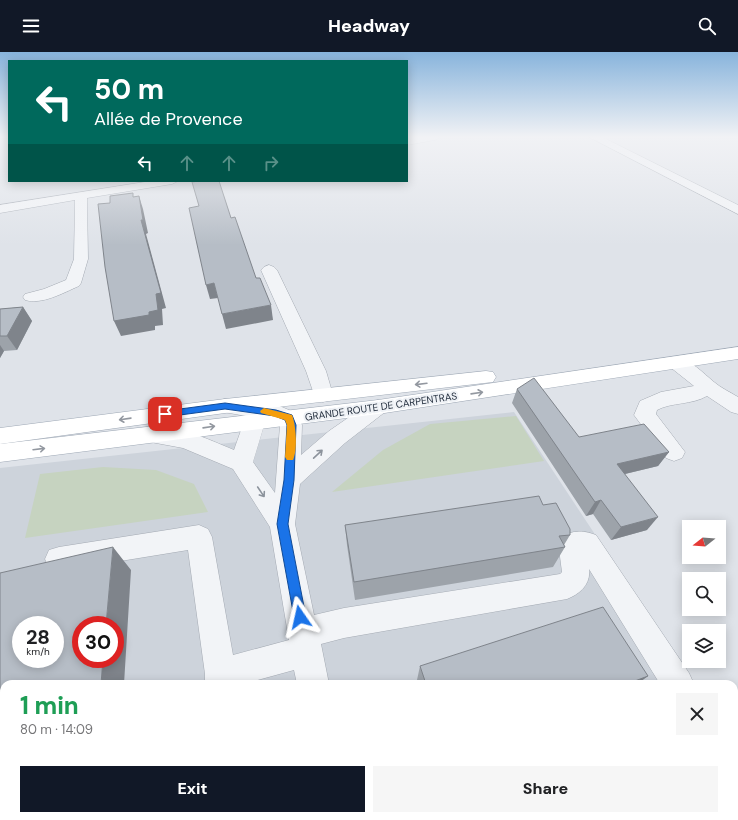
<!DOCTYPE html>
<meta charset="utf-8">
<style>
body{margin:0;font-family:"DM Sans",sans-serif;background:#f6f6f6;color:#202124;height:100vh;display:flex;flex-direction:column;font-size:15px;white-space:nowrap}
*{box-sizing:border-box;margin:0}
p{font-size:13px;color:#757577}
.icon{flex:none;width:22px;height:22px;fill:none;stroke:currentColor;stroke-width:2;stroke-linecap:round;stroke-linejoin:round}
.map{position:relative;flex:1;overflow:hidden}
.drawer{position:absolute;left:0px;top:628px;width:738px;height:140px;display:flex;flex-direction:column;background:#fff;border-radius:12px 12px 0 0;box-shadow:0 2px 10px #0003}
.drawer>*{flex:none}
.hud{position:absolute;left:8px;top:8px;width:400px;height:122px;border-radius:0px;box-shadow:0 2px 10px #0003;background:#00695c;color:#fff;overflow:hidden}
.needle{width:26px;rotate:253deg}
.controls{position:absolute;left:682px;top:468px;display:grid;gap:8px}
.controls a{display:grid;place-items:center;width:44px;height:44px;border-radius:0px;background:#fff;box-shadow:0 2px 10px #0003;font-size:20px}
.speed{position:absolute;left:12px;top:564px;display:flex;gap:8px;font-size:20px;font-weight:700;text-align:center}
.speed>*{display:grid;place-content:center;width:52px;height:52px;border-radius:50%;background:#fff;box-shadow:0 2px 10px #0003;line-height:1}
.speed small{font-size:10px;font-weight:400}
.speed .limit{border:6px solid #d22;background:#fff;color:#111}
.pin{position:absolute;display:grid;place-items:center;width:34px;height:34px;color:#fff;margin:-17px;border-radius:8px;box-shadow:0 2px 6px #0006}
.me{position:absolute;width:44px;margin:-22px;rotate:349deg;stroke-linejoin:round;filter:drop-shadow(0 0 3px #0008)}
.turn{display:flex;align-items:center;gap:14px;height:84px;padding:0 20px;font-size:18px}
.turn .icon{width:52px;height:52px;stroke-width:2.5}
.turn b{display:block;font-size:28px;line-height:34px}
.lanes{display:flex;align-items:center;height:38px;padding:0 20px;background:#0003;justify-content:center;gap:20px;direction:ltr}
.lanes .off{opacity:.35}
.round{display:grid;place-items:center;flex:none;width:42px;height:42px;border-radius:0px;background:#f6f6f6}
.summary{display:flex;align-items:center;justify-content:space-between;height:68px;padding:0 20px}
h1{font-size:24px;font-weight:800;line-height:30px;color:#1e9e55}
.primary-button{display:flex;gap:8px;margin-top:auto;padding:8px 20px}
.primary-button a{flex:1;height:46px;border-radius:0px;background:#111827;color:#fff;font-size:16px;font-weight:800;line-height:46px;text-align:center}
.primary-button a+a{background:#f6f6f6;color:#202124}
header{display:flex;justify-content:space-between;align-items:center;height:52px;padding:0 20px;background:#111827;color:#fff;font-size:18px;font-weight:800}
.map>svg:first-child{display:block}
.built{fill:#cdd3db;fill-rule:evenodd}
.green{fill:#c6d3c0}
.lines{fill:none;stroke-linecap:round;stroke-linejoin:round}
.minor-casing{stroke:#a4aab3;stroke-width:1}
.major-casing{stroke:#9ea8b5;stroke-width:1}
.minor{fill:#f2f4f7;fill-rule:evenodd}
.major{fill:#fff;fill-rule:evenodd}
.wall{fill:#9da3aa}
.shaded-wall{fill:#7f848b}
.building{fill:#b6bdc6;stroke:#7f848b;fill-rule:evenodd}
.oneway{stroke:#9398a0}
.oneway2{stroke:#8c939c}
.route{fill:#1a73e8;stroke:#114b97}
.slow{fill:#f59e0b}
.labels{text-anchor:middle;stroke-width:4;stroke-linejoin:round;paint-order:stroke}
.street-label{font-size:10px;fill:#273241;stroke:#eff2f6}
</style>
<header><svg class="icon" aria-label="menu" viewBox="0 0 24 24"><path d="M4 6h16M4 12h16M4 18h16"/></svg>Headway<svg class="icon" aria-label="search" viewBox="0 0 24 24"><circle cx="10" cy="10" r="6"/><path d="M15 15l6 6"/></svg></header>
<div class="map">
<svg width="738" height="768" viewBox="0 0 738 768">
<rect width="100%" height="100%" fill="#dfe3e9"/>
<g class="built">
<path d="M 514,360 L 694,632 L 4,632 L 4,764 L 734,764 L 734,693 L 738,699 L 738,768 L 0,768 L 0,416 ZM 21,573 L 55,573 L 55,607 L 21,607 ZM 81,573 L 115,573 L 115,607 L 81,607 Z"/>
<polygon points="738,645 738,686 734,680 734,647"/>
</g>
<g class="green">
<polygon points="516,364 544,409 332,440 383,398 430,372"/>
<polygon points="103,415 156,418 194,432 208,460 25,486 40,422"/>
</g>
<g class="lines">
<g class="minor-casing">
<g id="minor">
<polygon points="417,85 440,85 435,88 407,93 407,87"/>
<polygon points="589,85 602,85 738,153 738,162"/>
<path d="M 151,129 L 178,129 L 172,132 L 87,146 L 88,207 L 81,231 L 79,234 C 63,241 42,253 25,248 L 23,245 L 25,242 L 44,237 L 66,228 L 74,207 L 75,148 L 0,161 L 0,153 Z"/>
<polygon points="269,213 274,215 277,218 326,319 333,343 330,348 323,350 316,348 306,319 261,218 264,215"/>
<path d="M 677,305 C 692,309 702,320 714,330 C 721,336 730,340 738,345 L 738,362 L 731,360 L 707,344 C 692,353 672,350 657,358 L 656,362 L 685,400 L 682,406 L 674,409 L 666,406 L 634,363 L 640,349 L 661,340 L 694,334 L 670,315 L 668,311 L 670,307 Z"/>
<path d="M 225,347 L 263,352 L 270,350 L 296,361 L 302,373 L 301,403 L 329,379 L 371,350 L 378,348 L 385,350 L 388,355 L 385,360 L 345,391 L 300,432 L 295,472 L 314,563 L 344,556 L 560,522 L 562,520 L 559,497 L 567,482 C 578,478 585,479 596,483 L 689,621 L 694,632 L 660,632 L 589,517 C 591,532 580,542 567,547 L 344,586 L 321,592 L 329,632 L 297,632 L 294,618 L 243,632 L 205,632 L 205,622 L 188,498 L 59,519 L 49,516 L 45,507 L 49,498 L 59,495 L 199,473 L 208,477 L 212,485 L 233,603 L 289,588 L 270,475 L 233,417 L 183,396 L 145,389 L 142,383 L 145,377 C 172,369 209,388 234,398 L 246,364 L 218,359 L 215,354 L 218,349 ZM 266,367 L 273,368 L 280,373 L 275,441 L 253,410 Z"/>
<polygon points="734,701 738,703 738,743 734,741"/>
<rect x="212" y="764" width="38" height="4"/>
<rect x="321" y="764" width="38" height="4"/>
</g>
</g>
<g class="major-casing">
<g id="major">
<polygon points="738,295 738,307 378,362 0,410 0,392 378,348"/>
<polygon points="486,319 493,320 496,325 493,330 225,361 0,392 0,376 225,347"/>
</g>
</g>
<use href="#minor" class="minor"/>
<use href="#major" class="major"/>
</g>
<g class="wall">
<polygon points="23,255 32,269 17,298 4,299 0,306 0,257"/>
<polygon points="517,337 579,385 669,400 658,414 625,422 647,478 611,488 593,462 586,464 512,351"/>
<polygon points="543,453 570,483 564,493 565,495 553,515 355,548 347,493 345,473"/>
<polygon points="420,614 648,624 637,632 418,632 417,628"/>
<polygon points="410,764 734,764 738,768 409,768 409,766"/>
</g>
<g class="shaded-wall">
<polygon points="139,144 143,157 148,181 146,182 166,256 162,257 163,273 155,274 155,278 121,284 114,269 141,168"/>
<polygon points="214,231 218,246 210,247 206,233"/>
<polygon points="271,253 273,268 226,277 222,262"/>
<polygon points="23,255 32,269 17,298 7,284"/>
<polygon points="0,293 4,299 0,306"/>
<polygon points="669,400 658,414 608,426 617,412"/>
<polygon points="601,448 593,462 586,464 595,450"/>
<polygon points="658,465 647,478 611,488 621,475"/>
<polygon points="113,495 131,518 124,632 101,632 103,607 115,607 115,573 106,573"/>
<polygon points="648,624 637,632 627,632"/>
<rect x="166" y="764" width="20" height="4"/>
</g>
<g class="building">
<polygon points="199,129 219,129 231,166 235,165 256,226 260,226 271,253 222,262 214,231 206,233 189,156 199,154 192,130"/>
<polygon points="133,141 133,145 139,144 143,168 141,168 161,241 156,242 158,258 149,260 149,263 114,269 105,215 98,152 110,151 110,144"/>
<polygon points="23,255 7,284 0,284 0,257"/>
<polygon points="534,326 579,385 644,372 669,400 617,412 658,465 621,475 601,448 595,450 517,337"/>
<polygon points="539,444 543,453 556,451 570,477 570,483 559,484 565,495 354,530 345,473"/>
<path d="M 113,495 L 106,573 L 81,573 L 81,607 L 103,607 L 101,632 L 4,632 L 4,764 L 166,764 L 166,768 L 0,768 L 0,521 ZM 21,573 L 55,573 L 55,607 L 21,607 Z"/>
<polygon points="603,555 648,624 627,632 426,632 420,614"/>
<polygon points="734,737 738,744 738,768 415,768 414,764 734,764"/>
</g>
<defs><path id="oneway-shaft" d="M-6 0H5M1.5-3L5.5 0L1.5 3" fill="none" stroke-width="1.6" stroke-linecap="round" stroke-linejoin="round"/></defs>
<g class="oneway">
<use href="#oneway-shaft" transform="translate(421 332) rotate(173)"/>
<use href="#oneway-shaft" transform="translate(477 341) rotate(-8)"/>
<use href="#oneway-shaft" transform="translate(125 367) rotate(172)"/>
<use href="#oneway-shaft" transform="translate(209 375) rotate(-8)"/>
<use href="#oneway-shaft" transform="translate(39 397) rotate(-7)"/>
</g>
<g class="oneway2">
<use href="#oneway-shaft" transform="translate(318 402) rotate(-43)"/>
<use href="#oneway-shaft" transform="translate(261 440) rotate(56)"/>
</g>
<linearGradient id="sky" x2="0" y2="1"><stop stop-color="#88b4dc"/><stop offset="0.44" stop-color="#f1f2f5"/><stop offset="1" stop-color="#f1f2f5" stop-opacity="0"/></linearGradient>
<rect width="738" height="193" fill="url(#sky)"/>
<polygon class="route" points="225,351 276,358 292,363 296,373 294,428 288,472 306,565 304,569 300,571 296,569 294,565 277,472 284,428 287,373 285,368 275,364 225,357 165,365 161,362 165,359"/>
<path class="slow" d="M 264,356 L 292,363 C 296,373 298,398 293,408 L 287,408 L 285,405 L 287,373 L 285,368 L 261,361 L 260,359 Z"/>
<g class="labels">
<g class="street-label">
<text transform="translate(381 354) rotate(-8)" y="4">GRANDE ROUTE DE CARPENTRAS</text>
</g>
</g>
</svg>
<div class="controls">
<a><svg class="needle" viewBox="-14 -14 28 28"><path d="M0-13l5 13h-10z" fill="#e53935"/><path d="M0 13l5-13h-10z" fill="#757577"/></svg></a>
<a><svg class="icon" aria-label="search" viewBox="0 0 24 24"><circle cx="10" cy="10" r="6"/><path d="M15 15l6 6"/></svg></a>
<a><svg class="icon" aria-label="layers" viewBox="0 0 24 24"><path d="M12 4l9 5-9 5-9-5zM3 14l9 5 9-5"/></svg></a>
</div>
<div class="speed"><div>28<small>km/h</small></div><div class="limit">30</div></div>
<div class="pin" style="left:165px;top:362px;background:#d93025"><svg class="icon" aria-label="arrive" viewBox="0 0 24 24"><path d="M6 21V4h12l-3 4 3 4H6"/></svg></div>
<svg class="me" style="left:300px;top:565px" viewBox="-20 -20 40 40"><path d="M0-17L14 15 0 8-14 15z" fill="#1a73e8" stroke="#fff" stroke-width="4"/></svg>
<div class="hud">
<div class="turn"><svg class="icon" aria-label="left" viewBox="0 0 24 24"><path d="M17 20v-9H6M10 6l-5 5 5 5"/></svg><div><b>50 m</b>Allée de Provence</div></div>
<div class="lanes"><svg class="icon" aria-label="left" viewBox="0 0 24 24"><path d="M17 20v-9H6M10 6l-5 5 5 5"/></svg><svg class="icon off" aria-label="ahead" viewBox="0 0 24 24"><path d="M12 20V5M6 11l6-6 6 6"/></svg><svg class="icon off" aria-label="ahead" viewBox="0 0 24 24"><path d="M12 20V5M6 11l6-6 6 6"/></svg><svg class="icon off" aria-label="right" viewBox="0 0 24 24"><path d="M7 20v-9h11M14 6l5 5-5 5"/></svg></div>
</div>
<section class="drawer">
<div class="summary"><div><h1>1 min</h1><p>80 m · 14:09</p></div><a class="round"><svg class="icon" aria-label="close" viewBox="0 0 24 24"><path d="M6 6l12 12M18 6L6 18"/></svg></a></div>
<div class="primary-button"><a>Exit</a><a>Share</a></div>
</section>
</div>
